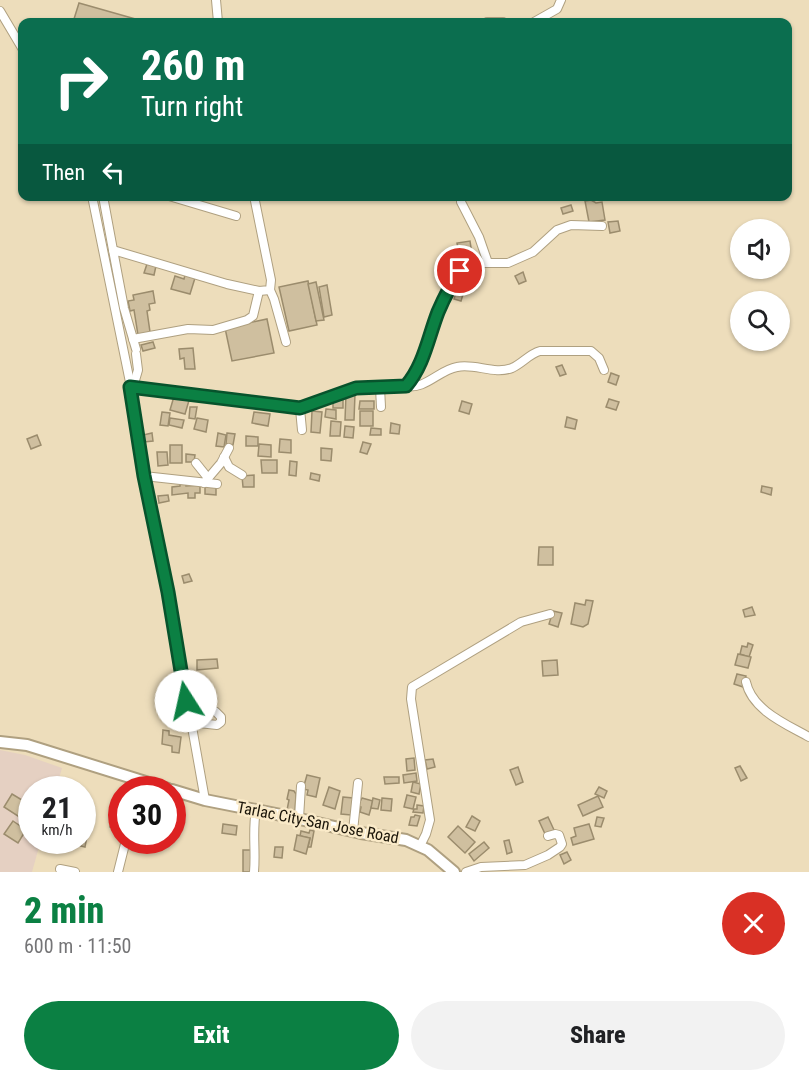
<!DOCTYPE html>
<meta charset="utf-8">
<style>
body{margin:0;font-family:"Roboto Condensed",sans-serif;background:#f2f2f2;color:#202124;height:100vh;display:flex;flex-direction:column;font-size:22px;white-space:nowrap}
*{box-sizing:border-box;margin:0}
p{font-size:20px;color:#757577}
.icon{flex:none;width:33px;height:33px;fill:none;stroke:currentColor;stroke-width:2;stroke-linecap:round;stroke-linejoin:round}
.map{position:relative;height:872px;overflow:hidden}
.side{display:flex;flex-direction:column;background:#fff;flex:1}
.side>*{flex:none}
.banner{position:absolute;left:18px;top:18px;width:774px;height:183px;border-radius:12px;box-shadow:0 2px 4px #0004;background:#0b6e4f;color:#fff;overflow:hidden}
.fabs{position:absolute;left:730px;top:219px;display:grid;gap:12px}
.fabs a{display:grid;place-items:center;width:60px;height:60px;border-radius:50%;background:#fff;box-shadow:0 2px 4px #0004;font-size:30px}
.speed{position:absolute;left:18px;top:776px;display:flex;gap:12px;font-size:30px;font-weight:700;text-align:center}
.speed>*{display:grid;place-content:center;width:78px;height:78px;border-radius:50%;background:#fff;box-shadow:0 2px 4px #0004;line-height:1}
.speed small{font-size:15px;font-weight:400}
.speed .limit{border:9px solid #d22;background:#fff;color:#111}
.pin{position:absolute;display:grid;place-items:center;width:51px;height:51px;color:#fff;margin:-26px;border:3px solid #fff;border-radius:50%;box-shadow:0 2px 6px #0007}
.me{position:absolute;width:66px;margin:-33px;rotate:350deg;stroke-linejoin:round;filter:drop-shadow(0 0 4px #0008)}
.turn{display:flex;align-items:center;gap:21px;height:126px;padding:0 24px;font-size:27px}
.turn .icon{width:78px;height:78px;stroke-width:2.5}
.turn b{display:block;font-size:42px;line-height:51px}
.then{display:flex;align-items:center;height:57px;padding:0 24px;background:#0003;gap:12px;font-size:22px}
.round{display:grid;place-items:center;flex:none;width:63px;height:63px;border-radius:32px;background:#f2f2f2}
.head{display:flex;align-items:center;justify-content:space-between;height:102px;padding:0 24px}
h1{font-size:36px;font-weight:800;line-height:45px;color:#0b8043}
.cta{display:flex;gap:12px;margin-top:auto;padding:12px 24px}
.cta a{flex:1;height:69px;border-radius:36px;background:#0b8043;color:#fff;font-size:24px;font-weight:800;line-height:69px;text-align:center}
.cta a+a{background:#f2f2f2;color:#202124}
.map>svg:first-child{display:block}
.commercial{fill:#e5d0c2}
.building{fill:#cfbf9f;stroke:#9b8c6d;stroke-width:1.5}
.lines{fill:none;stroke-linecap:round;stroke-linejoin:round}
.minor-casing{stroke:#afa080;stroke-width:10}
.major-casing{stroke:#afa080;stroke-width:14}
.minor{stroke:#fff;stroke-width:8}
.major{stroke:#fff;stroke-width:10}
.route-casing{stroke:#07532c;stroke-width:15}
.route{stroke:#0b8043;stroke-width:10}
.labels{text-anchor:middle;stroke-width:5;stroke-linejoin:round;paint-order:stroke}
.street-label{font-size:16px;fill:#1b1509;stroke:#faeac8}
</style>
<div class="map">
<svg width="809" height="872" viewBox="0 0 809 872">
<rect width="100%" height="100%" fill="#edddbb"/>
<polygon class="commercial" points="0,750 25,755 62,768 56,789 32,789 32,840 41,840 32,872 0,872"/>
<g class="building">
<polygon points="79,3 146,22 85,22 74,19"/>
<polygon points="591,200 596,203 602,202 605,220 589,222 585,201"/>
<polygon points="571,205 573,211 563,214 561,208"/>
<polygon points="618,221 620,231 610,233 608,222"/>
<polygon points="470,241 473,261 461,263 457,243"/>
<polygon points="147,264 156,266 154,275 144,273"/>
<polygon points="523,272 526,281 519,284 515,276"/>
<polygon points="185,275 195,278 190,294 171,289 175,276 184,279"/>
<polygon points="308,281 317,325 289,331 279,287"/>
<polygon points="316,282 324,320 316,321 308,284"/>
<polygon points="327,285 332,315 324,317 319,287"/>
<polygon points="457,289 464,291 461,301 454,299"/>
<polygon points="153,291 155,303 149,304 150,310 147,311 150,332 138,335 134,310 130,311 128,301 134,300 133,295"/>
<polygon points="267,319 274,353 232,361 225,328"/>
<polygon points="153,342 155,348 143,351 141,345"/>
<polygon points="193,348 195,369 185,369 184,358 180,359 179,349"/>
<polygon points="562,365 566,374 560,376 556,367"/>
<polygon points="611,373 619,376 616,385 608,382"/>
<polygon points="175,393 190,397 185,414 170,410"/>
<polygon points="346,394 355,394 354,420 345,420"/>
<rect x="333" y="399" width="10" height="9"/>
<polygon points="609,399 619,402 616,410 606,407"/>
<polygon points="360,401 374,401 374,409 359,409"/>
<polygon points="462,401 472,404 469,414 459,411"/>
<polygon points="190,407 197,407 195,419 189,418"/>
<polygon points="326,409 336,410 336,419 325,417"/>
<polygon points="312,411 322,412 320,433 311,432"/>
<rect x="360" y="411" width="13" height="15"/>
<polygon points="162,412 170,413 168,426 160,425"/>
<polygon points="254,412 270,414 268,426 252,423"/>
<polygon points="567,417 577,420 575,429 565,427"/>
<polygon points="170,418 184,420 182,428 169,425"/>
<polygon points="197,418 208,420 206,432 194,429"/>
<polygon points="331,421 341,422 340,436 330,436"/>
<polygon points="391,423 400,425 399,434 390,433"/>
<polygon points="345,426 354,427 353,438 344,437"/>
<polygon points="371,428 381,429 381,435 370,435"/>
<polygon points="152,433 153,441 144,442 143,435"/>
<polygon points="218,433 226,435 224,447 216,446"/>
<polygon points="227,433 235,434 233,445 226,444"/>
<polygon points="37,435 41,445 31,449 27,439"/>
<polygon points="246,436 258,437 258,446 246,446"/>
<polygon points="280,439 291,440 291,453 279,452"/>
<polygon points="363,442 371,444 367,454 360,452"/>
<polygon points="259,444 271,445 271,457 258,456"/>
<rect x="170" y="445" width="12" height="18"/>
<polygon points="321,448 332,449 331,461 321,460"/>
<polygon points="157,452 167,452 168,465 158,466"/>
<polygon points="186,454 195,455 194,462 186,462"/>
<polygon points="261,460 277,460 277,473 262,473"/>
<polygon points="290,461 297,462 296,476 289,475"/>
<polygon points="311,473 320,475 319,481 310,479"/>
<polygon points="254,475 254,487 243,487 242,476"/>
<polygon points="180,483 186,483 186,486 200,485 200,493 195,493 195,498 188,498 188,493 172,495 172,487 180,486"/>
<polygon points="205,485 216,486 216,495 205,494"/>
<polygon points="762,486 772,488 771,495 761,492"/>
<polygon points="168,495 169,501 159,503 158,496"/>
<polygon points="539,547 553,547 553,565 538,565"/>
<polygon points="189,574 192,581 184,583 182,576"/>
<polygon points="586,600 593,601 588,624 583,627 571,624 575,603 585,605"/>
<polygon points="752,607 755,615 745,617 743,610"/>
<polygon points="553,611 562,613 558,627 549,624"/>
<polygon points="748,643 753,645 749,657 740,654 742,646 747,647"/>
<polygon points="738,654 751,657 748,668 735,665"/>
<polygon points="217,659 218,668 197,670 197,660"/>
<polygon points="557,660 558,675 543,676 542,661"/>
<polygon points="737,674 746,676 743,687 734,684"/>
<polygon points="205,701 215,703 213,713 203,711"/>
<polygon points="163,730 169,731 169,735 181,737 179,753 172,752 172,746 162,744"/>
<polygon points="414,758 415,770 407,771 406,759"/>
<polygon points="433,759 435,767 427,769 425,760"/>
<polygon points="740,766 747,778 741,781 735,768"/>
<polygon points="518,767 523,782 516,785 510,770"/>
<polygon points="416,773 417,781 404,783 403,775"/>
<polygon points="307,775 320,778 316,797 307,795 308,790 303,789"/>
<polygon points="384,777 399,777 399,783 385,784"/>
<polygon points="413,782 421,784 419,794 411,792"/>
<polygon points="329,787 340,791 335,809 323,805"/>
<polygon points="599,787 607,791 604,798 595,794"/>
<polygon points="289,790 294,791 296,794 295,812 287,810 289,800 287,799"/>
<polygon points="12,794 32,806 24,820 4,807"/>
<polygon points="407,795 416,797 413,809 404,807"/>
<polygon points="598,796 603,807 583,816 578,805"/>
<polygon points="343,797 353,798 351,815 341,814"/>
<polygon points="362,798 373,801 369,815 360,812 361,807 357,806"/>
<polygon points="373,798 380,800 378,809 371,808"/>
<polygon points="382,798 392,799 391,811 381,810"/>
<polygon points="417,805 424,806 423,813 413,812 414,809 417,809"/>
<polygon points="415,815 420,816 417,826 409,825 411,817 414,817"/>
<polygon points="472,816 480,821 475,831 466,827"/>
<polygon points="548,817 555,832 546,836 539,821"/>
<polygon points="597,817 604,818 601,827 595,826"/>
<polygon points="112,818 119,820 117,829 110,827"/>
<polygon points="13,821 26,830 18,843 4,834"/>
<polygon points="223,824 237,826 236,835 222,833"/>
<polygon points="589,824 594,839 573,845 571,838 576,836 574,828"/>
<polygon points="458,826 475,842 465,853 448,837"/>
<polygon points="310,830 314,831 311,847 308,847 310,838 300,836 301,831 309,833"/>
<polygon points="82,835 87,836 85,847 73,844 74,840 82,840"/>
<polygon points="297,835 310,838 306,854 294,850"/>
<polygon points="509,840 512,852 507,854 504,841"/>
<polygon points="484,842 489,848 474,861 469,854"/>
<polygon points="275,847 283,847 282,858 274,857"/>
<rect x="243" y="850" width="9" height="22"/>
<polygon points="567,852 571,860 564,864 560,855"/>
</g>
<g class="lines">
<g class="minor-casing">
<g id="minor">
<polyline points="216,0 218,22"/>
<polyline points="0,11 22,48"/>
<polyline points="487,22 503,22"/>
<polyline points="534,22 557,9 561,0"/>
<polyline points="92,196 132,392 144,476 168,592 205,800"/>
<polyline points="103,196 113,250"/>
<polyline points="169,196 236,216"/>
<polyline points="461,196 461,202 479,237 488,263"/>
<polyline points="270,290 274,299 286,342"/>
<polyline points="133,339 188,329 213,330 247,320 253,316 259,291"/>
<polyline points="136,349 124,308 113,250 227,284 259,291 270,290 271,280 254,196"/>
<path d="M 406,386 C 425,390 439,370 457,367 C 475,363 494,375 512,368 C 523,363 529,354 540,351 L 591,351 L 599,358 L 604,370"/>
<polyline points="131,387 300,409 355,388 406,386 416,375 438,313 453,282 460,271 466,267 483,263 508,263 533,252 557,230 571,225 602,226"/>
<polyline points="133,387 138,370 136,354"/>
<polyline points="380,388 381,407"/>
<polyline points="300,409 302,430"/>
<polyline points="224,457 229,467 242,475"/>
<polyline points="196,463 208,478"/>
<polyline points="144,476 217,484"/>
<polyline points="204,483 221,463 229,448"/>
<path d="M 746,682 C 752,710 786,724 809,737"/>
<polyline points="190,722 217,725 221,722 221,717 216,712"/>
<polyline points="299,818 301,786"/>
<polyline points="353,831 358,783"/>
<polyline points="420,846 426,834 430,820 411,699 412,687 521,622 550,614"/>
<polyline points="60,869 75,872"/>
<polyline points="118,872 126,840"/>
<path d="M 254,872 C 256,851 252,831 256,810"/>
<polyline points="466,872 481,867 525,865 548,855 560,847 562,844 559,835 555,834 548,836"/>
</g>
</g>
<g class="major-casing">
<g id="major">
<polyline points="0,742 27,745 168,789"/>
<polyline points="172,790 205,800 291,817 361,833 406,840 428,850 454,872"/>
</g>
</g>
<use href="#minor" class="minor"/>
<use href="#major" class="major"/>
</g>
<g class="lines">
<g class="route-casing">
<path id="route" d="M 186,701 L 168,592 L 144,476 L 130,387 L 300,408 L 356,388 L 406,386 C 424,365 428,338 438,312 C 444,298 451,284 460,271"/>
</g>
<use href="#route" class="route"/>
</g>
<g class="labels">
<g class="street-label">
<text transform="translate(318 822) rotate(11)" y="6">Tarlac City-San Jose Road</text>
</g>
</g>
</svg>
<div class="fabs">
<a><svg class="icon" aria-label="sound" viewBox="0 0 24 24"><path d="M4 9h4l5-4v14l-5-4H4zM17 9q2 3 0 6"/></svg></a>
<a><svg class="icon" aria-label="search" viewBox="0 0 24 24"><circle cx="10" cy="10" r="6"/><path d="M15 15l6 6"/></svg></a>
</div>
<div class="speed"><div>21<small>km/h</small></div><div class="limit">30</div></div>
<div class="pin" style="left:460px;top:271px;background:#d93025"><svg class="icon" aria-label="arrive" viewBox="0 0 24 24"><path d="M6 21V4h12l-3 4 3 4H6"/></svg></div>
<svg class="me" style="left:186px;top:701px" viewBox="-20 -20 40 40"><circle r="19" fill="#fff"/><path d="M0-13L10 11 0 6-10 11z" fill="#0b8043"/></svg>
<div class="banner">
<div class="turn"><svg class="icon" aria-label="right" viewBox="0 0 24 24"><path d="M7 20v-9h11M14 6l5 5-5 5"/></svg><div><b>260 m</b>Turn right</div></div>
<div class="then">Then<svg class="icon" aria-label="left" viewBox="0 0 24 24"><path d="M17 20v-9H6M10 6l-5 5 5 5"/></svg></div>
</div>
</div>
<section class="side">
<div class="head"><div><h1>2 min</h1><p>600 m · 11:50</p></div><a class="round" style="background:#d93025;color:#fff"><svg class="icon" aria-label="close" viewBox="0 0 24 24"><path d="M6 6l12 12M18 6L6 18"/></svg></a></div>
<div class="cta"><a>Exit</a><a>Share</a></div>
</section>
